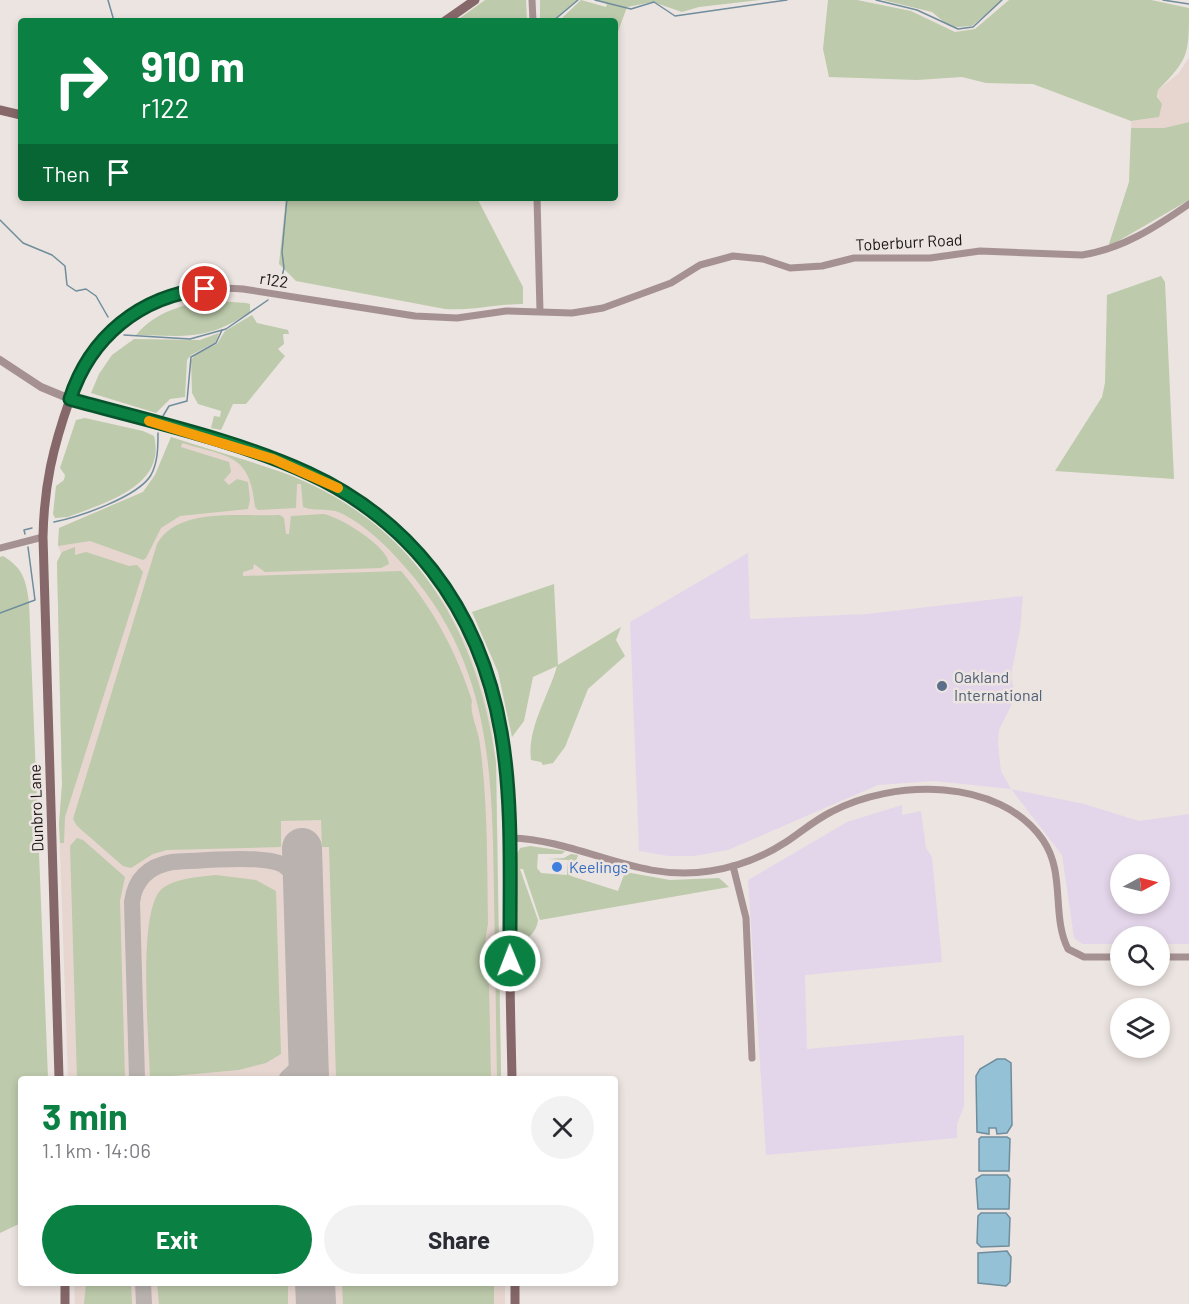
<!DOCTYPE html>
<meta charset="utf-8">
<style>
body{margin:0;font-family:Barlow,sans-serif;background:#f2f2f3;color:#2b2b33;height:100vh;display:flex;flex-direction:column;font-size:22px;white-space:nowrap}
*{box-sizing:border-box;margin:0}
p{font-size:20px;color:#7c7c81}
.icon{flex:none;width:33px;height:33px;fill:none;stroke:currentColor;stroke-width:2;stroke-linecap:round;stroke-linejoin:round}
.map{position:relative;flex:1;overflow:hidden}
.side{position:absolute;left:18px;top:1076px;width:600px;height:210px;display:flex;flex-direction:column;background:#fff;border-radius:6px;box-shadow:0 3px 9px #0003}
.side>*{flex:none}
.hud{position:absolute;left:18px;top:18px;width:600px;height:183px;border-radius:6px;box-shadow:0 3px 9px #0003;background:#0b8043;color:#fff;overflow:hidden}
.needle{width:39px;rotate:83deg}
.buttons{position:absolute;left:1110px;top:854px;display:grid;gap:12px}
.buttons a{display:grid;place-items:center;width:60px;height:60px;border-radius:50%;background:#fff;box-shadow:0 3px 9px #0003;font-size:30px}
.pin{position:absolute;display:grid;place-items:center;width:51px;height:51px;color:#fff;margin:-26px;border:3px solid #fff;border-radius:50%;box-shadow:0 2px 6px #0007}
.me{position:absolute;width:66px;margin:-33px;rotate:359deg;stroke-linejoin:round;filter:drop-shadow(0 0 4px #0008)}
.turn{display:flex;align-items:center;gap:21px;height:126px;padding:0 24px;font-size:27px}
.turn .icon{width:78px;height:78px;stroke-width:2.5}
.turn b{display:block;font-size:42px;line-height:51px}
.then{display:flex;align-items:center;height:57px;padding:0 24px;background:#0003;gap:12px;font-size:22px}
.round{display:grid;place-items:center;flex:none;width:63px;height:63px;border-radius:32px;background:#f2f2f3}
.overview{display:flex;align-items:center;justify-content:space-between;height:102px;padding:0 24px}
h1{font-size:36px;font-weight:700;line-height:45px;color:#0b8043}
.button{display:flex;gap:12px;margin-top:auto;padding:12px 24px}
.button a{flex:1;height:69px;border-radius:36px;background:#0b8043;color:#fff;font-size:24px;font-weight:700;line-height:69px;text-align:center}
.button a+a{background:#f2f2f3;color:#2b2b33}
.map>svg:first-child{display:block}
.built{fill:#e6d6cf}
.industrial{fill:#e4d6ea;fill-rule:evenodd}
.green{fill:#bdcaab}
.water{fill:#94c1d6;stroke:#6f8d9c;stroke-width:1.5}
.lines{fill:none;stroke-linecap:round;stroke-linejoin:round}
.stream{stroke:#6f8d9c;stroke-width:1.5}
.taxiway{stroke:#b9b2af;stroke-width:16}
.runway{stroke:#b9b2af;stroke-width:40}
.minor{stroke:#a69192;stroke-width:7}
.tertiary{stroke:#a69192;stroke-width:8}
.secondary{stroke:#86686a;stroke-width:9}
.route-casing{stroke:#07532c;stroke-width:15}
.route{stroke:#0b8043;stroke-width:10}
.slow{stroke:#f59e0b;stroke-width:10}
.service-dot{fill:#5c6f8a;stroke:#ece4e0;stroke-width:2}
.shop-dot{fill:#3f7fe0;stroke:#ece4e0;stroke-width:2}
.labels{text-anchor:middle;stroke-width:5;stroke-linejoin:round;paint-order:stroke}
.street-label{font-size:16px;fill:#181514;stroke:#ece4e0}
.service-label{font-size:16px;fill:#4e5e75;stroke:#ece4e0;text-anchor:start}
.shop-label{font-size:16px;fill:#366cbe;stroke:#ece4e0;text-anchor:start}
</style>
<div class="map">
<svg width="1189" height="1304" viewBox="0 0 1189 1304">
<rect width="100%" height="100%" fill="#ece4e0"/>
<g class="built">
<polygon points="1189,58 1189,122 1164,128 1131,128 1131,121 1159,117 1158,90 1178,74"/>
<polygon points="171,437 284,473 346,504 374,524 420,570 445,604 466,643 480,681 491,722 496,762 501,1078 68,1078 59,824 62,784 57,562 61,553 58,546 59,528 143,492 155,475"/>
<polygon points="74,1283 505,1283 505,1304 75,1304"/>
</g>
<g class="industrial">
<path d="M 748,553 L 750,619 L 867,614 L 1023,596 L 1020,630 L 1011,675 L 1015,698 L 999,730 L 998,744 L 1001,771 L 1011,789 L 1084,804 L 1139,821 L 1189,814 L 1189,944 L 1160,944 L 1160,936 L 1120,936 L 1120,944 L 1082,944 L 1074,938 L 1062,855 L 1011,789 L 934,781 L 878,785 L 728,850 L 694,856 L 668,856 L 639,851 L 630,622 ZM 1120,864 L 1160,864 L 1160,903 L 1120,903 Z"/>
<polygon points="902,805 902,815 921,811 926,848 932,857 942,962 805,975 807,1049 964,1035 964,1106 957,1124 957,1138 766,1155 748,880 847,822"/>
</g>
<g class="green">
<polygon points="485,0 526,0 527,21 456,21"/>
<polygon points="540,0 577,0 554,20 540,21"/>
<polygon points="581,0 606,7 607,4 596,0 760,0 699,7 682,12 653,2 627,7 615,40 615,21 559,21"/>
<path d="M 828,0 L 857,0 L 911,11 L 955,32 L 975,29 L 1009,0 L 1151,0 L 1189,8 C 1189,54 1189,59 1158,90 L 1157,97 L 1162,104 L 1159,117 L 1131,121 L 1033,84 L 986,83 L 962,77 L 917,80 L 829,77 L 823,49 Z"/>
<polygon points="883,0 1002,0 972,26 958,27 949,26 932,12"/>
<polygon points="1189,122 1189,200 1108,247 1129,182 1131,128 1164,128"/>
<path d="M 286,198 L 477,198 L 523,287 L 523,304 C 496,304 471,311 445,309 L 296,281 L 279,264 Z"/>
<polygon points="1161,276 1165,282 1174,479 1055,471 1102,397 1105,383 1107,295"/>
<path d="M 218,301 L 246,303 L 250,304 L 250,312 C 207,341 185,336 136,335 C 156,311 187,302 218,301 Z"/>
<polygon points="252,315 257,323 288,330 289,334 283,334 284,344 278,349 285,356 246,404 233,404 221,430 211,428 214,416 220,417 221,411 198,404 192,393 191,360 196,354 217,344 225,331"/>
<polygon points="219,333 216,342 191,355 187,360 185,397 170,399 156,413 91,393 99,374 112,355 134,339 200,340"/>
<path d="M 85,418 L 143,431 L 154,436 C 167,487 103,503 68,517 L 55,518 L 53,514 L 56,486 L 64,480 L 65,475 L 60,468 L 76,420 Z"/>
<path d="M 171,437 C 208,449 247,460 284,473 C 414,522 478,629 496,762 L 501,1078 L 497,1078 C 496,1016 495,954 494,892 C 492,770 491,663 405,567 C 388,547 366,526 343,514 C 330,507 316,512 303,507 L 301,484 L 297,484 L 296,508 L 258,510 L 255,507 C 250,453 228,457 182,443 L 181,447 L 229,462 L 231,472 L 224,480 L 229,485 L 237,479 L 248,482 L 250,500 L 248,509 L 180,516 L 161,528 L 146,558 L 143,560 L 90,541 L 58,546 L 59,528 L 143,492 L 155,475 Z"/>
<path d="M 323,514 C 339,516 389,547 389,564 L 381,568 L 265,572 L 254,564 L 253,569 L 243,572 L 243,576 L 401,571 C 434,610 457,653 472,701 C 469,713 479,731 480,745 C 488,804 487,864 488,924 C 484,946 482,962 489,984 L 491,1078 L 336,1078 L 329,847 L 322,847 L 321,820 L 281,821 L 281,847 L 167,850 L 153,854 L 131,868 L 123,866 L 77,826 L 73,819 L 157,544 C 178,506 242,517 280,515 L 284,518 L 286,534 L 289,534 L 291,516 Z"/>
<polygon points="75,547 75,555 86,552 129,566 137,565 143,572 65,817 64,843 60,843 59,824 62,784 57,562 62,552"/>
<path d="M 3,556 C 23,568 26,580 29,602 L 48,1078 L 21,1078 L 21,1223 L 0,1233 L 0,557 Z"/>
<path d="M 554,584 L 558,665 L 621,627 L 616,640 L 625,656 L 588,689 L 565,747 L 553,763 L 543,765 L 541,762 L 531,760 C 527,727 549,696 557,666 L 533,677 L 524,721 L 512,737 L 498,672 L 472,612 Z"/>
<polygon points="77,838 83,840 125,877 120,901 125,1078 77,1078 70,846"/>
<path d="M 530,846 L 565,851 L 562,854 L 538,854 L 537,868 L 541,873 L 567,875 L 568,860 L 548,859 L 564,858 L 571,854 L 578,855 L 571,876 L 618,891 L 625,872 L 670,880 L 719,878 L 729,887 L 540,920 L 523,869 L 520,869 L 538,920 C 537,931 528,941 517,942 L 517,854 L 520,848 Z"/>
<path d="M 216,875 L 256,880 L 276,891 L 281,1054 L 266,1063 L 239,1070 L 150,1078 C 149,1040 138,920 159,892 C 170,878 200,877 216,875 Z"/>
<polygon points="86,1283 131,1283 132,1304 84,1304"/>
<polygon points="157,1283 288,1283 288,1304 159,1304"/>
<polygon points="342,1283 494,1283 494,1304 343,1304"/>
</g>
<g class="water">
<polygon points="997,1059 1005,1059 1011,1063 1012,1125 1007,1133 997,1134 996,1128 989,1128 989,1134 977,1132 976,1076 980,1069"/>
<polygon points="981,1137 1007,1137 1010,1139 1009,1171 979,1171 979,1139"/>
<polygon points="982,1175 1007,1175 1010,1179 1009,1209 978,1209 976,1179"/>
<polygon points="981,1213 1006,1213 1010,1218 1009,1246 981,1247 977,1243 978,1216"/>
<polygon points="1007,1251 1011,1257 1010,1282 1006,1286 978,1283 978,1253"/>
</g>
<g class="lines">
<g class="stream">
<polyline points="108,0 114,21"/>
<polyline points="595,0 631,9 654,2 675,16 787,0"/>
<polyline points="876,0 917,10 958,29 973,27 1002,0"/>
<polyline points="1163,0 1189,4"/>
<polyline points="553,21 578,0"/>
<polyline points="0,220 23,243 52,255 65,266 67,285 76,291 86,289 96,296 108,317"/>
<polyline points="281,281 284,268 282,252 287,198"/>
<polyline points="124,335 190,339 226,329 268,300"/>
<polyline points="163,416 169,406 187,401 191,357 216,343 222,330"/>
<path d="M 54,522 C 79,517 138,497 151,475 C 158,462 158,447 158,433"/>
<polyline points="25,534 24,530 32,528"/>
<polyline points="0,613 35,600 28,547"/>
</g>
<g class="taxiway">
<path d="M 137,1078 L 132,902 C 135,879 149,866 172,862 C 196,861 265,854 283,865 C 296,874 300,886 303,900"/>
<polyline points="287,1078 300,1066 308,1042"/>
<polyline points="143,1282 144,1304"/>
</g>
<g class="runway">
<polyline points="302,848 309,1078"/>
<polyline points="315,1282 316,1304"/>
</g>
<g class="minor">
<polyline points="532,0 533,21"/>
<polyline points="537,198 540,311"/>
<path d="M 70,399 C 95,322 165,283 243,289 L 415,316 L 457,318 L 506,311 L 572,313 L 603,308 L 671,283 L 700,265 L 733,256 L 763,259 L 790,268 L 822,266 L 854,258 L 930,258 L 980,251 L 1082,255 C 1122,249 1156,227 1189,204"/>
<polyline points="0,548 43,537"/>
<path d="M 511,838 C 581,840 638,883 710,871 C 737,867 763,857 786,842 C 801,832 815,820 831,812 C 893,779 999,777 1043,840 C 1066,874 1051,915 1068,949 L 1084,957 L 1120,957"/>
<polyline points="733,866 746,918 752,1058"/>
<polyline points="1160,957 1189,957"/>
</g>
<polyline class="tertiary" points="0,360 41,387 70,399"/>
<g class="secondary">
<polyline points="445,21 475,0"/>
<polyline points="0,110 21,115"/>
<path d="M 59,1078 L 43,537 C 44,485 53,447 70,399 C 148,422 233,438 307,472 C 402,516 474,602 497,704 C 513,774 511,847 510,919 C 509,972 511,1025 512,1078"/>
<polyline points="65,1282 65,1304"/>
<polyline points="515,1282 515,1304"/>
</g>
</g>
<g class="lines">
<g class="route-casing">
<path id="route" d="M 205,289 C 140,296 90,337 70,399 C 148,421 234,439 308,473 C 356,495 399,528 432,570 C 523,687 509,822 510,961"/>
</g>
<use href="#route" class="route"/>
<polyline class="slow" points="149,421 273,459 338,488"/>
</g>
<circle class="service-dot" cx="942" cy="686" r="6"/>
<circle class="shop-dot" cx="557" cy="867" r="6"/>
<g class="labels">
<g class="street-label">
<text transform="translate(909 242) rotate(-3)" y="6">Toberburr Road</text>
<text transform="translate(274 280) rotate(9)" y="6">r122</text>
<text transform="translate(36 808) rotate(-92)" y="6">Dunbro Lane</text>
</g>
<g class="service-label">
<text x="954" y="683">Oakland<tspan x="954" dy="18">International</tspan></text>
</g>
<g class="shop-label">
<text x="569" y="873">Keelings</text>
</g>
</g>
</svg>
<div class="buttons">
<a><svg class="needle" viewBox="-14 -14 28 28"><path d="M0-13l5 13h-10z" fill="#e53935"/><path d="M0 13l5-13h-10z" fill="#7c7c81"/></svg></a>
<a><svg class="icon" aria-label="search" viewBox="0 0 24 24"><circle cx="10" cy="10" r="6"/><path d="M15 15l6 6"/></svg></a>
<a><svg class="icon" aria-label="layers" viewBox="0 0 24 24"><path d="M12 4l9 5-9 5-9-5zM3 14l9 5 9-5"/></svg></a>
</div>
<div class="pin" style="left:205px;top:289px;background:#d93025"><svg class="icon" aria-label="arrive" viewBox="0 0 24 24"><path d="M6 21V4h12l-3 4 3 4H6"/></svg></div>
<svg class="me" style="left:510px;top:961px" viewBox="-20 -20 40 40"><circle r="17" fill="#0b8043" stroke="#fff" stroke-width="3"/><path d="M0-11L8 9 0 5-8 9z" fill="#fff"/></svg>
<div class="hud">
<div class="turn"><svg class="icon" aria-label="right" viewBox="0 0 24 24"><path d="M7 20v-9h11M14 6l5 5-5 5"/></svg><div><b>910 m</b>r122</div></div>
<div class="then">Then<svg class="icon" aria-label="arrive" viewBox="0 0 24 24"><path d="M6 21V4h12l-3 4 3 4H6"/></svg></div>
</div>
<section class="side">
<div class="overview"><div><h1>3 min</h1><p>1.1 km · 14:06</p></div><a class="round"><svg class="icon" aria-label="close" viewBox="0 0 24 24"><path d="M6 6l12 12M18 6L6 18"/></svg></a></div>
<div class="button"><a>Exit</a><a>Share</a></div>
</section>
</div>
